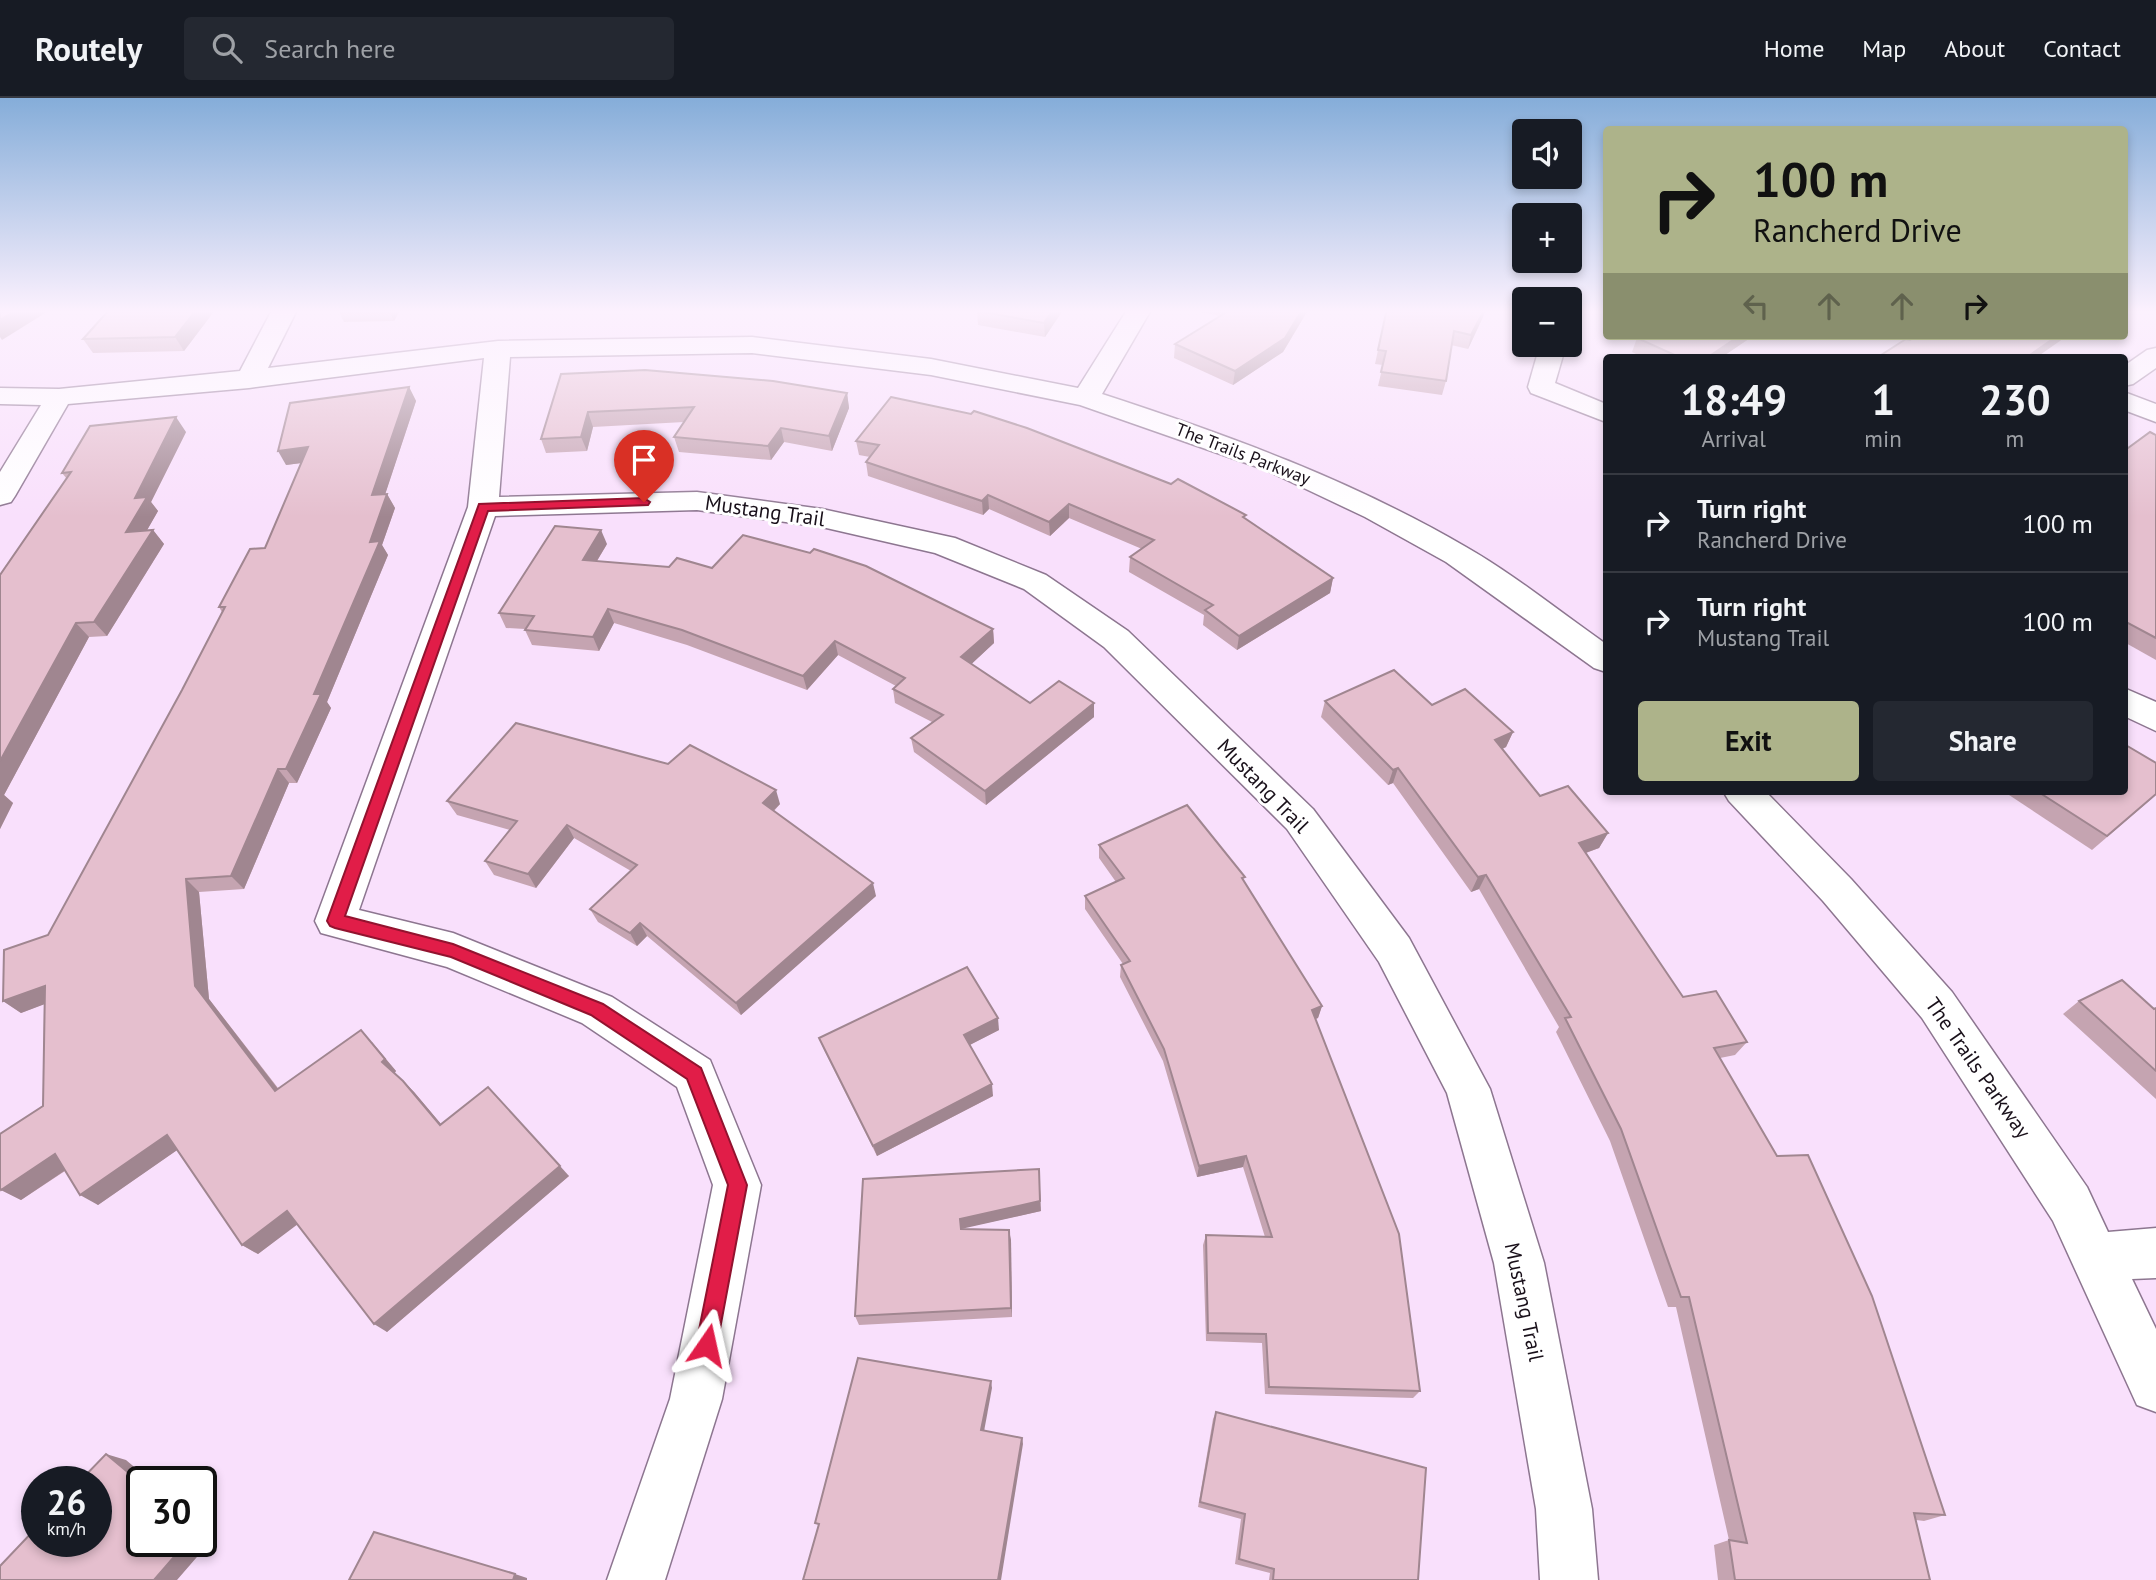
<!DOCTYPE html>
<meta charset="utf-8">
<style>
body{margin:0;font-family:"PT Sans",sans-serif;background:#242831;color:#f1f3f6;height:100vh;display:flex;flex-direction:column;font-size:26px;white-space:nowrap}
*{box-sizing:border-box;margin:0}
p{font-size:23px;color:#9ea1a6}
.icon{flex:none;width:38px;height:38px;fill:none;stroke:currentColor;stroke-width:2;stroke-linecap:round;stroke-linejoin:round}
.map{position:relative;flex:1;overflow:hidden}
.sheet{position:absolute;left:1603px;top:256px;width:525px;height:441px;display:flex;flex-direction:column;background:#171b24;border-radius:7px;box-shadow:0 4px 10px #0003}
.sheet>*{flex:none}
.banner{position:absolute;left:1603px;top:28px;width:525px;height:214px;border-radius:7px;box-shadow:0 4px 10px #0003;background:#adb38a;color:#111;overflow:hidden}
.buttons{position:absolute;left:1512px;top:21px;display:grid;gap:14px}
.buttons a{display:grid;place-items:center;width:70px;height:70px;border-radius:7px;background:#171b24;box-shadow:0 4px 10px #0003;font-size:35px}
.speed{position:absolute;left:21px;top:1368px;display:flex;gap:14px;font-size:35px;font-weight:700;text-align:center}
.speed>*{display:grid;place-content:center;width:91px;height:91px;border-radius:50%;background:#171b24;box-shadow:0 4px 10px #0003;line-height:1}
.speed small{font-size:18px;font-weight:400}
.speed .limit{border:4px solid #111;border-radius:10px;background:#fff;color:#111}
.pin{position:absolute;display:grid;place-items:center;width:60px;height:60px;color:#fff;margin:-72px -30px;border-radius:50% 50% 50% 0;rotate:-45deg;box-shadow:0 0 7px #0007}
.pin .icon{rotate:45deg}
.me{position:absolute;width:77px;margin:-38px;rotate:11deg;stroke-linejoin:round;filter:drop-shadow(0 0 5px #0008)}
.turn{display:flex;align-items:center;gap:24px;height:147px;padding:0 35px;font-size:32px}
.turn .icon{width:91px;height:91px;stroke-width:2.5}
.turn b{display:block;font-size:49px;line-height:60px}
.lanes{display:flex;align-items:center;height:66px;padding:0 35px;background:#0003;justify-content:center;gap:35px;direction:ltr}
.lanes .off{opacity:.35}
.eta{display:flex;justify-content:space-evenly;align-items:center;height:119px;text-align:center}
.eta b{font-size:42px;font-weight:700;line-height:49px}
.button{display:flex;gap:14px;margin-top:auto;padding:14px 35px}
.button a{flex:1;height:80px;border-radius:7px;background:#adb38a;color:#111;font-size:28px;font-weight:700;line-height:80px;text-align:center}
.button a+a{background:#242831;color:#f1f3f6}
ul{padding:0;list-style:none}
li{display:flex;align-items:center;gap:21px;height:98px;padding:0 35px;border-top:2px solid #363941}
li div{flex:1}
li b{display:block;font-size:26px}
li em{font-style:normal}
header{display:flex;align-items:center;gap:42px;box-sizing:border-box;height:98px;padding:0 35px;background:#171b24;border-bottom:2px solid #363941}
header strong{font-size:33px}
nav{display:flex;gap:38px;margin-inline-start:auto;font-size:24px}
.search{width:490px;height:63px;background:#242831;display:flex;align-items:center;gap:18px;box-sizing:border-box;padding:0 24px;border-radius:7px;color:#9ea1a6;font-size:26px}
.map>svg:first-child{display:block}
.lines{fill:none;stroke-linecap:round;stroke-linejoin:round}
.minor-casing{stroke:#8d7690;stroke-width:3}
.minor{fill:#fff;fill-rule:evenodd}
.wall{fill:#c5a4b1}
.shaded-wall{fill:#a08690}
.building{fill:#e5bfce;stroke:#a08690;stroke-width:2}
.route{fill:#e11d48;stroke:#92132f;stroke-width:2}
.labels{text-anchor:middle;stroke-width:6;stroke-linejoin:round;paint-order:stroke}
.far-street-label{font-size:18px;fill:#19101a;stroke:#fff}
.street-label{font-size:21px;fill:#19101a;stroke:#fff}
</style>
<header>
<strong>Routely</strong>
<div class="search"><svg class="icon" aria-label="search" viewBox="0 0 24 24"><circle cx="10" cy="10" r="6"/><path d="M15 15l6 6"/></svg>Search here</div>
<nav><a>Home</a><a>Map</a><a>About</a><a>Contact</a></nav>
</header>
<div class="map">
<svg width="2156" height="1482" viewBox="0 0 2156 1482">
<rect width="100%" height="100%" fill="#f9e0fc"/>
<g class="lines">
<g class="minor-casing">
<g id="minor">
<path d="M 272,212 L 297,212 L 268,270 L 498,243 L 752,239 L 931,261 L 1078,290 L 1127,212 L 1151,212 L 1102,296 C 1228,337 1351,382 1466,449 C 1515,477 1560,514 1606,546 L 1606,574 L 1594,570 L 1446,464 L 1365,419 L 1266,372 L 1080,307 L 931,277 L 752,255 L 510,259 L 499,399 L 697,394 L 822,411 L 955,440 L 1046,477 L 1128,533 L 1313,711 L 1409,840 L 1490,991 L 1544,1165 L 1592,1411 L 1598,1482 L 1540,1482 L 1536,1411 L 1494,1165 L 1447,995 L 1379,864 L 1287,731 L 1104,549 L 1024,491 L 935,455 L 822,429 L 697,412 L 495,418 L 359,812 L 453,835 L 612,899 L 710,962 L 761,1087 L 722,1301 L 665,1482 L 607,1482 L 670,1301 L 713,1087 L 677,989 L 582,925 L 447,869 L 321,835 L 315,823 L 468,409 L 484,260 L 249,290 L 68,306 L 15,398 L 11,404 L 0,407 L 0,374 L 41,307 L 0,306 L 0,290 L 59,291 L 240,273 Z"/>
<polygon points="1540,247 1566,247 1555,285 1606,306 1606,324 1531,295 1528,289"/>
<polygon points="2156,250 2156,270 2133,286 2124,288 2124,268 2147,252"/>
<polygon points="2124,294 2156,306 2156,324 2124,312"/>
<polygon points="2124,590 2156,604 2156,633 2124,618"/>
<polygon points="1723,693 1765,693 1851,781 1952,894 2087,1089 2108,1134 2156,1130 2156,1180 2132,1181 2156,1231 2156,1314 2137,1307 2053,1123 1922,920 1823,803 1729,703"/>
</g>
</g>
<use href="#minor" class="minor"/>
</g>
<g class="wall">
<polygon points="215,212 184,253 93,255 83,241"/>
<polygon points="338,212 412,212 411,213 399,214 394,223 344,224"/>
<polygon points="1063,212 1045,239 978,227 977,213"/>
<polygon points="1201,212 1308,212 1283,254 1233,287 1174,260 1175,246 1220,218 1200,214"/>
<polygon points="1388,212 1485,212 1483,219 1468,251 1451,247 1446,283 1442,297 1378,288 1383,267 1375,266 1386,215"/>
<polygon points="1641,238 1753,238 1722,259 1642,259 1632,254 1637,240"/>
<polygon points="561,276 847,295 849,310 832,353 784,344 771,362 679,354 674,339 684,324 593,329 587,353 546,355 541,341"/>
<polygon points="409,289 416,303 385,396 387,396 395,410 382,447 388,457 327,604 331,610 297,685 289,685 244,791 199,794 209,901 278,990 372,944 396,973 394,975 414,994 441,1026 569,1078 387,1234 297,1126 258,1156 242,1147 177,1052 98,1107 65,1073 21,1102 1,1092 43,1008 44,906 21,915 3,903 48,837 182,592 222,514 219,509 265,450 301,365 286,367"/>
<polygon points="891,299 1246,421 1333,480 1330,495 1237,552 1203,527 1204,517 1129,474 1130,459 1142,451 1069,420 1050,438 989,411 983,417 868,378 866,364 870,359 859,357 856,343"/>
<polygon points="186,334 151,404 158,413 147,432 153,432 164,446 107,538 89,539 4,697 13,705 0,731 0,477 67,381 62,375"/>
<polygon points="2156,337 2156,562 2124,544 2124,353"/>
<polygon points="607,446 597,463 669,469 712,470 993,531 994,545 971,566 1030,605 1094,619 986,707 914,654 911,640 932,624 895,605 893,591 896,588 838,557 807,592 687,547 614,525 599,553 532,547 525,532 525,531 506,530 499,515"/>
<polygon points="1325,603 1432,607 1513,634 1506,649 1502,651 1540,698 1608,735 1599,750 1586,755 1683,899 1747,944 1735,957 1720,960 1945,1417 1924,1423 1916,1422 1930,1482 1718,1482 1714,1447 1729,1442 1676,1209 1668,1209 1610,1043 1556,934 1559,929 1479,791 1471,794 1393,685 1388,687 1321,619"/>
<polygon points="2003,693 2124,693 2156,697 2092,752"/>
<polygon points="447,703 780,706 774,713 876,798 741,917 647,838 637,848 598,824 590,811 631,773 574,740 536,790 494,777 485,763 510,732 457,717"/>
<polygon points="1099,747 1244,783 1322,908 1318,920 1315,921 1420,1293 1413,1300 1265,1296 1262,1245 1206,1243 1203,1147 1206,1137 1265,1139 1243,1069 1197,1079 1163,963 1120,879 1121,867 1123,866 1085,811 1085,798 1116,784 1099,760"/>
<polygon points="2079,903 2154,911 2156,910 2156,1001 2063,916"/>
<polygon points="999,932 969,947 993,998 877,1058 824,952 819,940"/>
<polygon points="863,1081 1041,1113 962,1130 1011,1142 1012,1219 859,1227 855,1218"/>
<polygon points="1216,1314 1418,1482 1269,1482 1270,1475 1235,1466 1241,1421 1198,1409 1213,1321"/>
</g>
<g class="shaded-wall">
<polygon points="17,212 50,212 2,242 0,239 0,222"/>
<polygon points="196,212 215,212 184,253 175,239"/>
<polygon points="389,212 399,212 399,214 394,223"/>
<polygon points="1053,212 1063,212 1045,239 1044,225"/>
<polygon points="1302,212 1308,212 1283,254 1233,287 1235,273"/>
<polygon points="1484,212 1485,212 1483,219 1468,251 1471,237"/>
<polygon points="1739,238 1753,238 1722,259 1708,259"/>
<polygon points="2057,238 2067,238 2037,259 2027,259"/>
<polygon points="409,289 416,303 380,412 372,397"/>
<polygon points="847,295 849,310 832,353 829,338"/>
<polygon points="588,314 593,329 587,353 581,339"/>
<polygon points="176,319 186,334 151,404 158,413 138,448 126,434 135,400"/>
<polygon points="781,330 784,344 771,362 768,348"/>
<polygon points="308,349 317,363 286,367 278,353"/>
<polygon points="387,396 395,410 382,447 388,457 327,604 331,610 297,685 286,671"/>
<polygon points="988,397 989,411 983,417 982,403"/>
<polygon points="1069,406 1069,420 1050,438 1049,424"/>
<polygon points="153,432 164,446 107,538 94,524"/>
<polygon points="601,432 607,446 589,476 583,462"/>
<polygon points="1333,480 1330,495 1237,552 1239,538"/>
<polygon points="608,511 614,525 599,553 593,539"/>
<polygon points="76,525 89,539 4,697 13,705 0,731 0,663"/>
<polygon points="993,531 994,545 963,574 961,559"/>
<polygon points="835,543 838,557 807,592 803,578"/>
<polygon points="1094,605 1094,619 986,707 985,693"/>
<polygon points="1513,634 1506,649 1488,658 1495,642"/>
<polygon points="1398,670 1393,685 1388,687 1393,672"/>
<polygon points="278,671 289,685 244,791 231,778"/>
<polygon points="776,692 780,706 768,718 763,705"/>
<polygon points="567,727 574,740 536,790 528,776"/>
<polygon points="1608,735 1599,750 1571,760 1579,745"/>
<polygon points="1486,777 1479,791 1471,794 1478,779"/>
<polygon points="186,781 199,794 209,901 288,1004 275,993 195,888"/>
<polygon points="873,785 876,798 741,917 736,905"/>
<polygon points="640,825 647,838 637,848 630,835"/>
<polygon points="45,888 61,900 21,915 3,903"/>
<polygon points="1322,908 1318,920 1308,924 1312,912"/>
<polygon points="998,920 999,932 966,949 964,937"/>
<polygon points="361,932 396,973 394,976 382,964"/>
<polygon points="403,983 414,994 451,1038 440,1027"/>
<polygon points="992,986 993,998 877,1058 873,1048"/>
<polygon points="167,1037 183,1048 98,1107 80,1097"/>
<polygon points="55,1056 73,1067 21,1102 1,1092"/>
<polygon points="1246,1058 1243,1069 1197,1079 1199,1068"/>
<polygon points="560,1068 569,1078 387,1234 374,1226"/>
<polygon points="1039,1071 1041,1113 961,1131 960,1121"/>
<polygon points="287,1113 302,1123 258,1156 242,1147"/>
<polygon points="1009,1132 1011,1142 1012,1219 1011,1210"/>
<polygon points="991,1283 992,1290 983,1339 981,1332"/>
<polygon points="1022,1340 1023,1346 1001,1482 998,1482"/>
<polygon points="106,1356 126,1362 152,1384 142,1384 142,1386"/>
<polygon points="201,1425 216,1437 177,1482 154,1482 187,1444 201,1444"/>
<polygon points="515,1476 527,1480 527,1482 513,1482"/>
</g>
<g class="building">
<polygon points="0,212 17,212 0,222"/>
<polygon points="109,212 196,212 175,239 83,241"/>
<polygon points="977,212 1053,212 1044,225 977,213"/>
<polygon points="1230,212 1302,212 1285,240 1235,273 1175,246"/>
<polygon points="1388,212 1484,212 1471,237 1454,233 1446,283 1381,274 1386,253 1378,252 1386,215"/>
<polygon points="1641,238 1739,238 1708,259 1679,259 1637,240"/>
<polygon points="1916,238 2057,238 2027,259 1878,259 1906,241 1910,242"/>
<polygon points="645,272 773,283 847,295 829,338 781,330 768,348 674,339 694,309 588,314 581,339 541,341 561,276"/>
<polygon points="409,289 372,397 387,396 370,444 380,443 314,596 321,596 286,671 278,671 231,778 186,781 195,888 275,993 361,932 385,961 382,964 403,983 440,1027 488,989 560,1068 374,1226 287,1113 242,1147 167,1037 80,1097 55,1056 1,1092 0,1090 0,1036 43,1008 45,888 3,903 4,852 48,837 182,592 225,509 219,509 250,451 265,450 308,349 278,353 290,305"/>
<polygon points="891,299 971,316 974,313 1027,330 1171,386 1178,381 1246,417 1243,419 1333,480 1239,538 1205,512 1213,507 1130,459 1154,442 1069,406 1049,424 988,397 982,403 866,364 879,347 856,343"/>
<polygon points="176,319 135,400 147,399 126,434 153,432 94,524 76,525 0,663 0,477 71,374 62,375 90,328"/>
<polygon points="2150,334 2156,337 2156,540 2124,523 2124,353"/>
<polygon points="555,428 601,432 583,462 669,469 677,460 712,470 743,437 810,455 814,451 866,468 993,531 961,559 1030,605 1059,583 1094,605 985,693 911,640 943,617 893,591 905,580 835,543 803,578 682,532 608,511 593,539 525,532 534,518 499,515"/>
<polygon points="1394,572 1432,607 1465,591 1513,634 1495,642 1540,698 1568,688 1608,735 1579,745 1683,899 1716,893 1747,944 1714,950 1777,1058 1808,1057 1872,1198 1945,1417 1914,1415 1930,1482 1735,1482 1729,1442 1747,1445 1689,1199 1681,1199 1621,1031 1565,920 1571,919 1486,777 1478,779 1398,670 1393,672 1325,603"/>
<polygon points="516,625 668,666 690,647 776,692 763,705 873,785 736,905 640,825 630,835 590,811 637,767 567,727 528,776 485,763 517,723 447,703"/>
<polygon points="2124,646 2156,665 2156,696 2107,738 2037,693 2124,693"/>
<polygon points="1187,707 1245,779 1242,780 1322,908 1312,912 1399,1136 1420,1293 1269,1289 1266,1236 1208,1235 1206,1137 1272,1139 1246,1058 1199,1068 1164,951 1121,867 1130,863 1085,798 1124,780 1099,747"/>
<polygon points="967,869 998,920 964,937 992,986 873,1048 819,940"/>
<polygon points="2122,882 2154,911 2156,910 2156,973 2079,903"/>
<polygon points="1039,1071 1040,1103 960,1121 961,1131 1009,1132 1011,1210 855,1218 863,1081"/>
<polygon points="858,1260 991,1283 981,1332 1022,1340 998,1482 803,1482 819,1426 815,1425"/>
<polygon points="1216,1314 1426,1370 1418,1482 1273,1482 1274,1471 1239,1461 1245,1416 1200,1404"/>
<polygon points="106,1356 142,1386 142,1444 187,1444 154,1482 0,1482 0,1468 37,1429 37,1444 96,1444 96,1384 79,1384"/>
<polygon points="374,1434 515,1476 513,1482 349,1482"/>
</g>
<linearGradient id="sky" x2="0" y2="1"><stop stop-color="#85add9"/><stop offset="0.51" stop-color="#fcf1fe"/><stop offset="1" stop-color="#fcf1fe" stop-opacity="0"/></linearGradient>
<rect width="2156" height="419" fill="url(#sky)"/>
<polygon class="route" points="644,400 650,404 648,407 488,413 345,818 453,846 603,906 701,970 747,1087 717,1247 714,1255 707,1258 699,1255 696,1247 728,1087 687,981 591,917 451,859 335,830 330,828 327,823 479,406"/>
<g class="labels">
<g class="far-street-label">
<text transform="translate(1243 356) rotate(21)" y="6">The Trails Parkway</text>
</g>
<g class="street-label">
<text transform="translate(765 413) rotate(8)" y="7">Mustang Trail</text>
<text transform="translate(1263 688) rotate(46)" y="7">Mustang Trail</text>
<text transform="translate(1978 970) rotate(55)" y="7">The Trails Parkway</text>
<text transform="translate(1524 1204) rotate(78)" y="7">Mustang Trail</text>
</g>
</g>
</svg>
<div class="buttons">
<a><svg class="icon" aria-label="sound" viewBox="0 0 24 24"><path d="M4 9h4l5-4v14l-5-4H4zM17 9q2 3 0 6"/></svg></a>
<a>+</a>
<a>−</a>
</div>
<div class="speed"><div>26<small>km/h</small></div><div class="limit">30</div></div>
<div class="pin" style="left:644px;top:404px;background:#d93025"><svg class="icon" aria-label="arrive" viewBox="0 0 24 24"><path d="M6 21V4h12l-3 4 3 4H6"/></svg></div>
<svg class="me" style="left:707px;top:1247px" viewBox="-20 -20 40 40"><path d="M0-17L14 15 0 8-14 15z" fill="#e11d48" stroke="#fff" stroke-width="4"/></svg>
<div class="banner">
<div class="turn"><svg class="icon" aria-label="right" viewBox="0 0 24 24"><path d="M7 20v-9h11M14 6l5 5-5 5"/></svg><div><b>100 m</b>Rancherd Drive</div></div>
<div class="lanes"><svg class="icon off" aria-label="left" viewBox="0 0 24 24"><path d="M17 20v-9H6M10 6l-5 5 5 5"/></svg><svg class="icon off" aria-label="ahead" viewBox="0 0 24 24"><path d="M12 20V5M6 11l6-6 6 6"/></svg><svg class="icon off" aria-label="ahead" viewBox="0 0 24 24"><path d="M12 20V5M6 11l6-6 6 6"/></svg><svg class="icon" aria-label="right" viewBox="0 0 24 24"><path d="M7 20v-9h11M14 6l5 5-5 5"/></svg></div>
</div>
<section class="sheet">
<div class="eta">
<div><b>18:49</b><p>Arrival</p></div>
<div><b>1</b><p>min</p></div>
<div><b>230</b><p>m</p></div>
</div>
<ul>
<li><svg class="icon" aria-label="right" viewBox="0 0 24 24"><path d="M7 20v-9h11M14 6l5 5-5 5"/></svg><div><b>Turn right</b><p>Rancherd Drive</p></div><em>100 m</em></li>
<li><svg class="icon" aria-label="right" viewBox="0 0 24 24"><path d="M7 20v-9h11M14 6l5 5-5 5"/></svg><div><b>Turn right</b><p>Mustang Trail</p></div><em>100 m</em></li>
</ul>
<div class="button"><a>Exit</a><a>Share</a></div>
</section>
</div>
